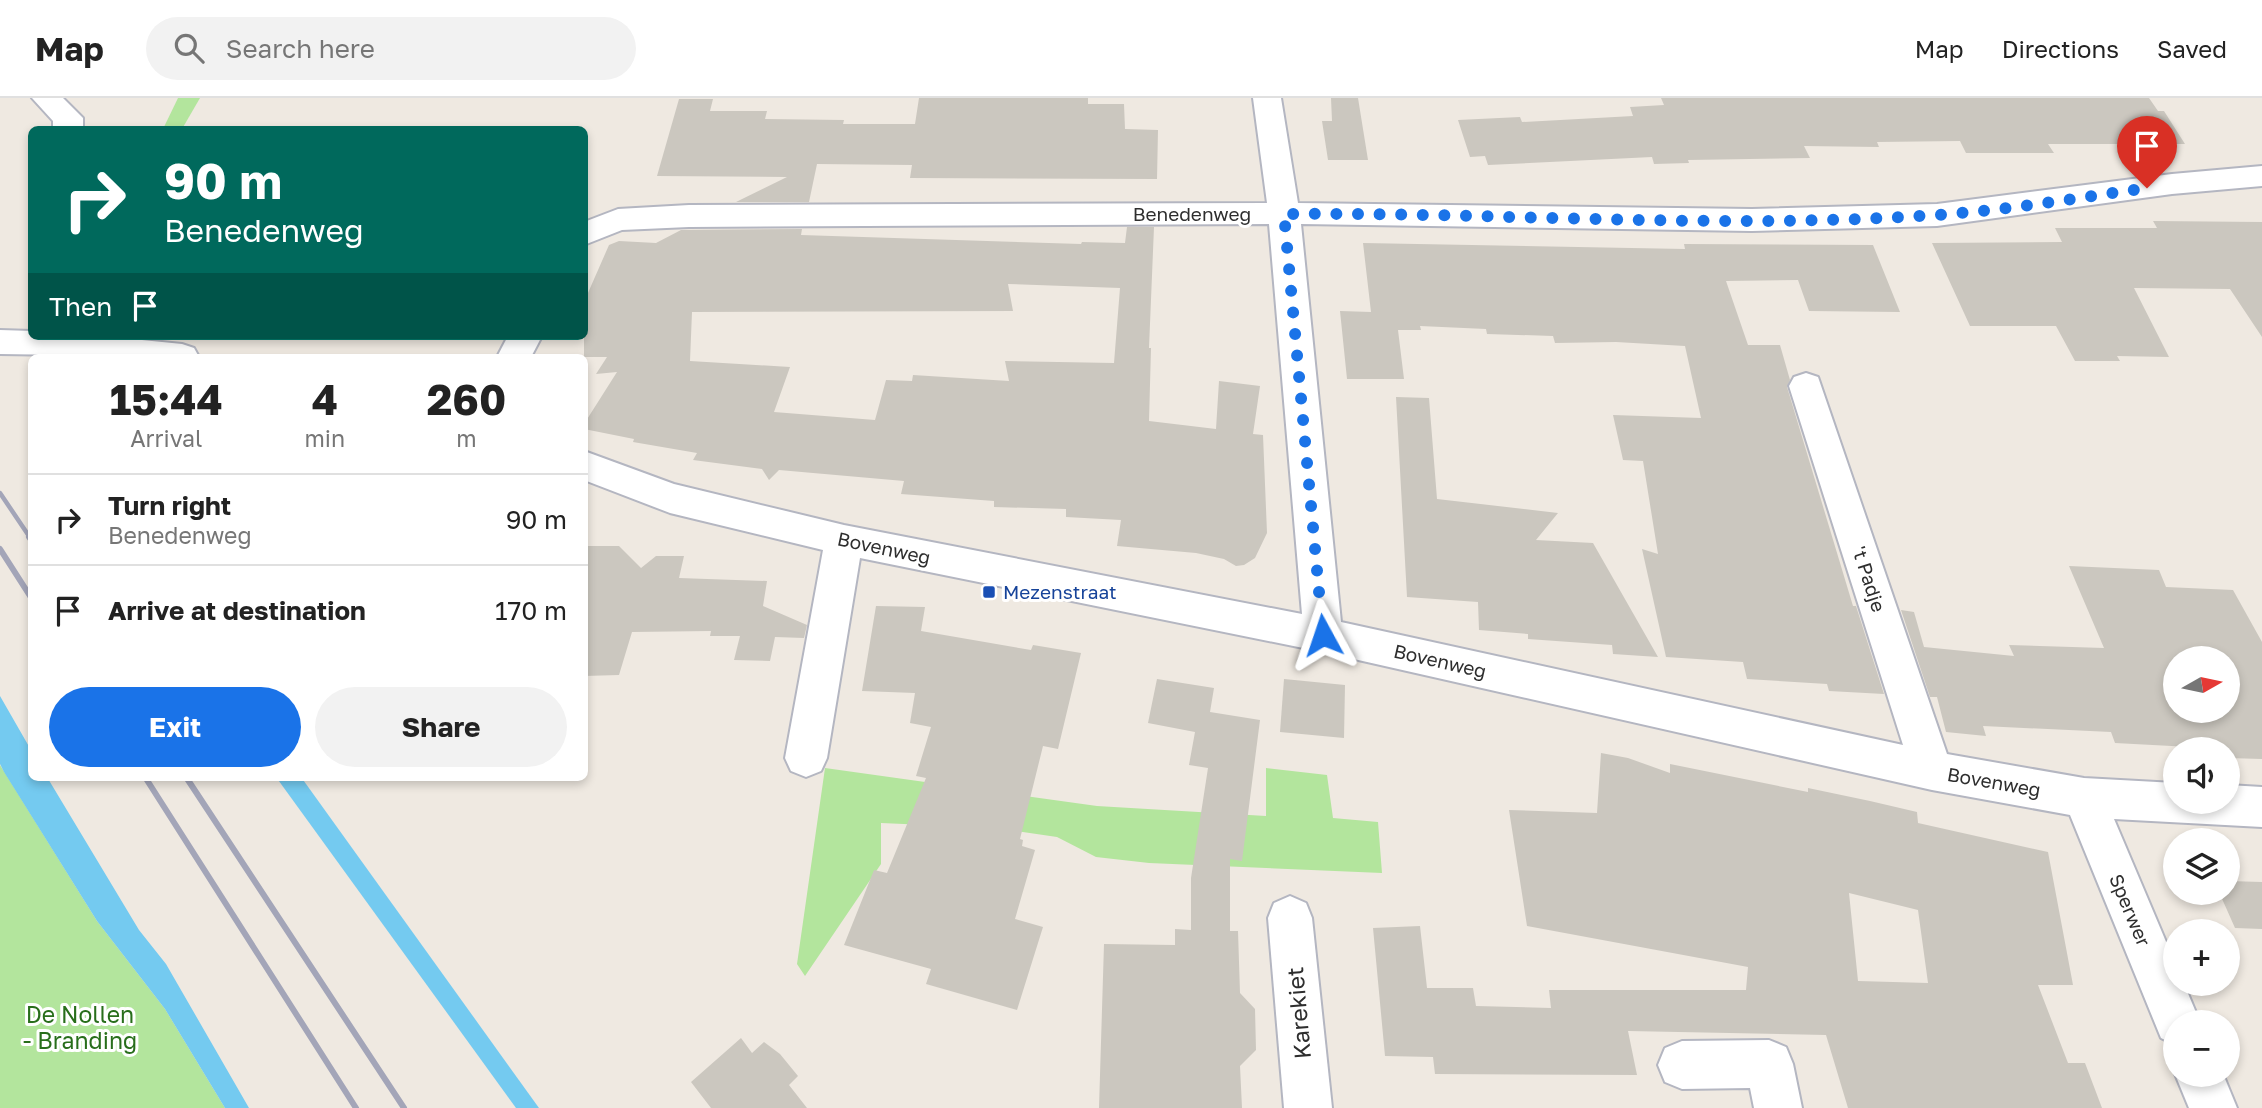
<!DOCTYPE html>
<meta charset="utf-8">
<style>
body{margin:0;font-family:"Golos Text",sans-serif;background:#f2f2f2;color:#222;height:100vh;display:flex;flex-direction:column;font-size:26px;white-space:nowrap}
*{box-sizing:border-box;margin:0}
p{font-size:23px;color:#767676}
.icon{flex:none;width:38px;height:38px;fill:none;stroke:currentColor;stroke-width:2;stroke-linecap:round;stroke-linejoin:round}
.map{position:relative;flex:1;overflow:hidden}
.sheet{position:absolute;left:28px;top:256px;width:560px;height:427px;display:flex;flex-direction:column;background:#fff;border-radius:10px;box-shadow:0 4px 10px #0003}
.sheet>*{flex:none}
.guide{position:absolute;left:28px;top:28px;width:560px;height:214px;border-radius:10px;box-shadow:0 4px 10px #0003;background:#00695c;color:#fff;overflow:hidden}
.needle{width:46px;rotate:81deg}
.buttons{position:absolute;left:2163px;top:548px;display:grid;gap:14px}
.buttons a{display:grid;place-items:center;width:77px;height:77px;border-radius:50%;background:#fff;box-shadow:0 4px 10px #0003;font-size:35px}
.pin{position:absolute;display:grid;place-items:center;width:60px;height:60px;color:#fff;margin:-72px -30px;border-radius:50% 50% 50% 0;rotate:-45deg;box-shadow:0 0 7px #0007}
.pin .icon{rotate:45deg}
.me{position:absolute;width:77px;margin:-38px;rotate:355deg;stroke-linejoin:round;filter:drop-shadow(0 0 5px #0008)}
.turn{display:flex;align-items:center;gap:24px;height:147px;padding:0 21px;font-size:32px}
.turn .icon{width:91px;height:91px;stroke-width:2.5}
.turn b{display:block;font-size:49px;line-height:60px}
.then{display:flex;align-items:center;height:66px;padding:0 21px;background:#0003;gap:14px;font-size:26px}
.eta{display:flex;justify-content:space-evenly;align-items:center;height:119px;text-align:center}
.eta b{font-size:42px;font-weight:700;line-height:49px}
.button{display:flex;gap:14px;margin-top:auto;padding:14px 21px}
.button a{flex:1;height:80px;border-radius:42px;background:#1a73e8;color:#fff;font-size:28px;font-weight:700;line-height:80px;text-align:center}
.button a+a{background:#f2f2f2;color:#222}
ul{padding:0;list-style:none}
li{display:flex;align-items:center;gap:21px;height:91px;padding:0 21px;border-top:2px solid #e0e0e0}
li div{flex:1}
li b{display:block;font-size:26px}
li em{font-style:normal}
header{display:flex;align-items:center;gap:42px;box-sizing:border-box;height:98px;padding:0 35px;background:#fff;border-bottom:2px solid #e0e0e0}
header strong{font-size:33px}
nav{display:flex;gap:38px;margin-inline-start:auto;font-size:24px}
.search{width:490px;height:63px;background:#f2f2f2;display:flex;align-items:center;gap:18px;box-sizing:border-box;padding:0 24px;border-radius:38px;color:#767676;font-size:26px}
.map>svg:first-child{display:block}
.green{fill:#b3e59d}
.water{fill:#74caf0}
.building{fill:#cbc7bf;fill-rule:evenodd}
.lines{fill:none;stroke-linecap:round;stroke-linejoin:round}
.minor-casing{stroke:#b4b6c1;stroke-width:4}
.minor{fill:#fff;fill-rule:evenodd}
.rail-far1{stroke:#a3a5b8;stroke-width:4.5}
.rail{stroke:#a3a5b8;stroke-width:6}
.route{stroke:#1a73e8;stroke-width:12;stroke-dasharray:0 21.6}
.transit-dot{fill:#1a4fb4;stroke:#fff;stroke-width:2.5}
.labels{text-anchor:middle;stroke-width:6;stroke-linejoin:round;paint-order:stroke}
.street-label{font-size:19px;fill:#2e2e2e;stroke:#fff}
.transit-label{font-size:19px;fill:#164399;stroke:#fff;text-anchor:start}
.near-street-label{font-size:23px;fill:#2e2e2e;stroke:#fff}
.near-park-label{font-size:23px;fill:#286e1b;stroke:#fff}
</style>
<header>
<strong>Map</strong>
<div class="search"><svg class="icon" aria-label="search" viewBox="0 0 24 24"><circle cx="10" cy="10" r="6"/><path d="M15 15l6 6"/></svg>Search here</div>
<nav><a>Map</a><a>Directions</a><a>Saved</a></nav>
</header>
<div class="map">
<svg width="2262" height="1010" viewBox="0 0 2262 1010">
<rect width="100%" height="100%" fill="#efe9e1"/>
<g class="green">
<polygon points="178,0 200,0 182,31 163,31"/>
<polygon points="0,667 97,823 165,911 225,1010 0,1010"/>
<polygon points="825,670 1097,708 1266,718 1266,670 1327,677 1333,720 1378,724 1382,775 1149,765 1096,759 1057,739 995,730 881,725 881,766 805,878 797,866"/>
</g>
<g class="water">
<polygon points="0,598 31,652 32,679 47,679 139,832 166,866 249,1010 225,1010 165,911 97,823 4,674 0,666"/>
<polygon points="276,679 301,679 539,1010 516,1010"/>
</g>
<g class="building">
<polygon points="919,0 1088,0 1088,6 1124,6 1125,31 1158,32 1157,81 910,80 912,67 817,66 809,104 736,104 787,79 657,78 679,1 713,1 710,13 767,13 765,21 844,22 843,26 915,26"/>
<polygon points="1331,0 1358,0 1368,62 1328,62 1322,23 1332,23"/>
<polygon points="1661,0 2149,0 2158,13 2164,13 2185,46 2048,46 2054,55 1966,55 1960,43 1877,44 1879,49 1804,48 1810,60 1688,62 1689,65 1654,66 1652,59 1488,67 1485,58 1470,59 1458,22 1520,19 1522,24 1633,18 1630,9 1664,7"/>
<polygon points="2153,123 2262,124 2262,239 2230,191 2134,190 2169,259 2117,258 2120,263 2075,263 2056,228 1970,228 1932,145 2062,144 2055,130 2157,130"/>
<path d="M 1127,129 L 1154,129 L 1149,250 L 1151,250 L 1149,323 L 1216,331 L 1219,283 L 1260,288 L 1253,336 L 1263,337 L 1267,435 L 1255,460 L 1244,467 L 1236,468 L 1224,461 L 1196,455 L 1117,448 L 1121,422 L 1066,419 L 1066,411 L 994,409 L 994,403 L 901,396 L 904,383 L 779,372 L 769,382 L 762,371 L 693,362 L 697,355 L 633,344 L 634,341 L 584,331 L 584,326 L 617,274 L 596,276 L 607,259 L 584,259 L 584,204 L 609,147 L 619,143 L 656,145 L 681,132 L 802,131 L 801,137 L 1081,146 L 1082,144 L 1125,145 ZM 1008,186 L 1120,190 L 1114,265 L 1005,263 L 1009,283 L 913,277 L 912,283 L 886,282 L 875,322 L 774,314 L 790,269 L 690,263 L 692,214 L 1013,213 Z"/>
<polygon points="1363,145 1685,151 1684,146 1873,147 1900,214 1809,213 1798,182 1726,183 1748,247 1780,247 1790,282 1787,289 1853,508 1856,508 1884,596 1829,593 1827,586 1747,581 1743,564 1666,559 1642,451 1658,456 1643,363 1623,362 1613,317 1701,320 1685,248 1616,244 1555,245 1553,238 1487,236 1486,231 1420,228 1421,232 1398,232 1404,281 1347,281 1340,213 1371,214"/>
<polygon points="1396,299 1429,300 1437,401 1558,415 1536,442 1593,445 1658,559 1613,556 1612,547 1528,541 1528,536 1479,532 1478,504 1407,499"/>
<polygon points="584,448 619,448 641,470 656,458 684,458 679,480 767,483 763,508 807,527 804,540 775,539 770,563 734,562 740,538 710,538 711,533 632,534 619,577 584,578"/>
<path d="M 2069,468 L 2159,472 L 2166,489 L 2233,492 L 2262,544 L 2262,661 L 2228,660 L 2228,651 L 2115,645 L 2111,634 L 1983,628 L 1986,638 L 1946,634 L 1937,599 L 1930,599 L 1901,512 L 1914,514 L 1924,549 L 2014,558 L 2009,547 L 2104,550 ZM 2175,560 L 2228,560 L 2228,612 L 2175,612 Z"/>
<polygon points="876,508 925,509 921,533 1031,552 1033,547 1081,555 1058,651 1043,648 1020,741 1023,742 1022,748 1035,752 1015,821 1043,829 1017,912 926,886 931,871 844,847 874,772 887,775 926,680 916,678 931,629 910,625 915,595 862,593"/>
<polygon points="1157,581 1214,590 1210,614 1260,622 1242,763 1230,761 1230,833 1238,833 1240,895 1255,911 1256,952 1240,968 1242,1010 1099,1010 1104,846 1175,847 1175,831 1191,832 1191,780 1208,670 1189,667 1195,634 1148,625"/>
<polygon points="1284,581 1345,587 1344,640 1280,634"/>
<path d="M 1601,655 L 1628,660 L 1670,675 L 1670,666 L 1808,694 L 1808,690 L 1870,703 L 1917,714 L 1918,725 L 2048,754 L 2073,887 L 2038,887 L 2068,965 L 2085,965 L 2102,1010 L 1848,1010 L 1826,937 L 1628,933 L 1637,977 L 1435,976 L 1433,959 L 1385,958 L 1373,830 L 1420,828 L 1427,890 L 1473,890 L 1476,908 L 1551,910 L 1549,892 L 1746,892 L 1748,869 L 1527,828 L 1509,712 L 1597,715 ZM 1849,795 L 1918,812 L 1928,885 L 1858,883 Z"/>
<polygon points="2228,783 2262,784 2262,831 2235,830 2219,794 2228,794"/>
<polygon points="741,940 752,955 764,944 780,956 798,978 789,987 807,1010 711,1010 691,984"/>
</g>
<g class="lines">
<g class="minor-casing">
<g id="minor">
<polygon points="32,0 63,0 83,20 83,32 53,32 53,23"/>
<polygon points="1253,0 1281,0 1298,105 1752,111 1937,106 2172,76 2262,68 2262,88 2172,96 1937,128 1752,133 1301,126 1341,524 1903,647 1789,288 1794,279 1806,275 1818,279 1947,656 2084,680 2175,685 2175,704 2228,704 2228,687 2262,689 2262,729 2114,721 2175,865 2175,886 2184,886 2200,924 2175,924 2175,947 2161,940 2070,717 1932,692 1323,554 860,460 827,660 821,673 806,679 791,673 785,660 823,452 670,415 584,382 584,353 674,386 844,427 1302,516 1269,126 689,129 622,132 584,147 584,124 618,111 689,107 1267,105"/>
<polygon points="0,232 32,233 32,238 102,238 182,246 194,250 199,259 0,256"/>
<polygon points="508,238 542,238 531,259 497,259"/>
<polygon points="1290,798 1306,805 1312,820 1332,1010 1284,1010 1268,820 1274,805"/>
<polygon points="1769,942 1786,949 1793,966 1802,1010 1754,1010 1750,990 1682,991 1665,984 1658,967 1665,950 1682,943"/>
<polygon points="2175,976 2223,976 2237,1010 2189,1010"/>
</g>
</g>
<use href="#minor" class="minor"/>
<polyline class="rail-far1" points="0,395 31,441"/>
<g class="rail">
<polyline points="29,439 32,443"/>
<polyline points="0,451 32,501"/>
<polyline points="145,679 356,1010"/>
<polyline points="186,679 404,1010"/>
</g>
</g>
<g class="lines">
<path class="route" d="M 1323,537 L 1284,116 C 1501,114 1720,132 1936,117 C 2007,112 2077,100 2147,90"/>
</g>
<rect class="transit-dot" x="982" y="487" width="14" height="14" rx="3.5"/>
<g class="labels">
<g class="street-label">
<text x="1192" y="123">Benedenweg</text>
<text transform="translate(884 450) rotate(12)" y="7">Bovenweg</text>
<text transform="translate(1869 481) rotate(72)" y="7">'t Padje</text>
<text transform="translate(1440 563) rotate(13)" y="7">Bovenweg</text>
<text transform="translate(1994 684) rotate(10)" y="7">Bovenweg</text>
<text transform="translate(2130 812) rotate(67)" y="7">Sperwer</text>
</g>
<g class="transit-label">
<text x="1003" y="501">Mezenstraat</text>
</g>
<g class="near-street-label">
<text transform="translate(1299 915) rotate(-95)" y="8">Karekiet</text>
</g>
<g class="near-park-label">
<text x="80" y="925">De Nollen<tspan x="80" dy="26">- Branding</tspan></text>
</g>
</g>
</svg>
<div class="buttons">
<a><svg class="needle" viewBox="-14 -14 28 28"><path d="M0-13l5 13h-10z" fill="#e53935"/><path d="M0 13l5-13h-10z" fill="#767676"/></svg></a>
<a><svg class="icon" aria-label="sound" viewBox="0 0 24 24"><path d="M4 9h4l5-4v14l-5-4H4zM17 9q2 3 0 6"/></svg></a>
<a><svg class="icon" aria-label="layers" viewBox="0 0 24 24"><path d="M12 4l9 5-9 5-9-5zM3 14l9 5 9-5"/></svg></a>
<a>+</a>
<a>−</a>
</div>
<div class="pin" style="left:2147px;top:90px;background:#d93025"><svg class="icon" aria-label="arrive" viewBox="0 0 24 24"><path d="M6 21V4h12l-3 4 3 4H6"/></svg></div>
<svg class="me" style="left:1323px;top:537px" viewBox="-20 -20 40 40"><path d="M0-17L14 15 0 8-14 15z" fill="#1a73e8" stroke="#fff" stroke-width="4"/></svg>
<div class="guide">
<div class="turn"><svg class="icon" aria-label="right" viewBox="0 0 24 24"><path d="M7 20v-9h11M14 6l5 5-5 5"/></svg><div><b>90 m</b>Benedenweg</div></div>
<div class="then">Then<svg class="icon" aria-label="arrive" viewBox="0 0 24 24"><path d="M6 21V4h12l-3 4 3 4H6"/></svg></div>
</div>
<section class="sheet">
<div class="eta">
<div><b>15:44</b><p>Arrival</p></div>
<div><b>4</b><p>min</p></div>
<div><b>260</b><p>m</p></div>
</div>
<ul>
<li><svg class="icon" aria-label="right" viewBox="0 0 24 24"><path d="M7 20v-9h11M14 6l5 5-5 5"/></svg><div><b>Turn right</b><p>Benedenweg</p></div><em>90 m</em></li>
<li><svg class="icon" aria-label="arrive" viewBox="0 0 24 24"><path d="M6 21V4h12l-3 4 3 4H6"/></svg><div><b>Arrive at destination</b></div><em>170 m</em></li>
</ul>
<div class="button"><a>Exit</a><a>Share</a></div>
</section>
</div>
